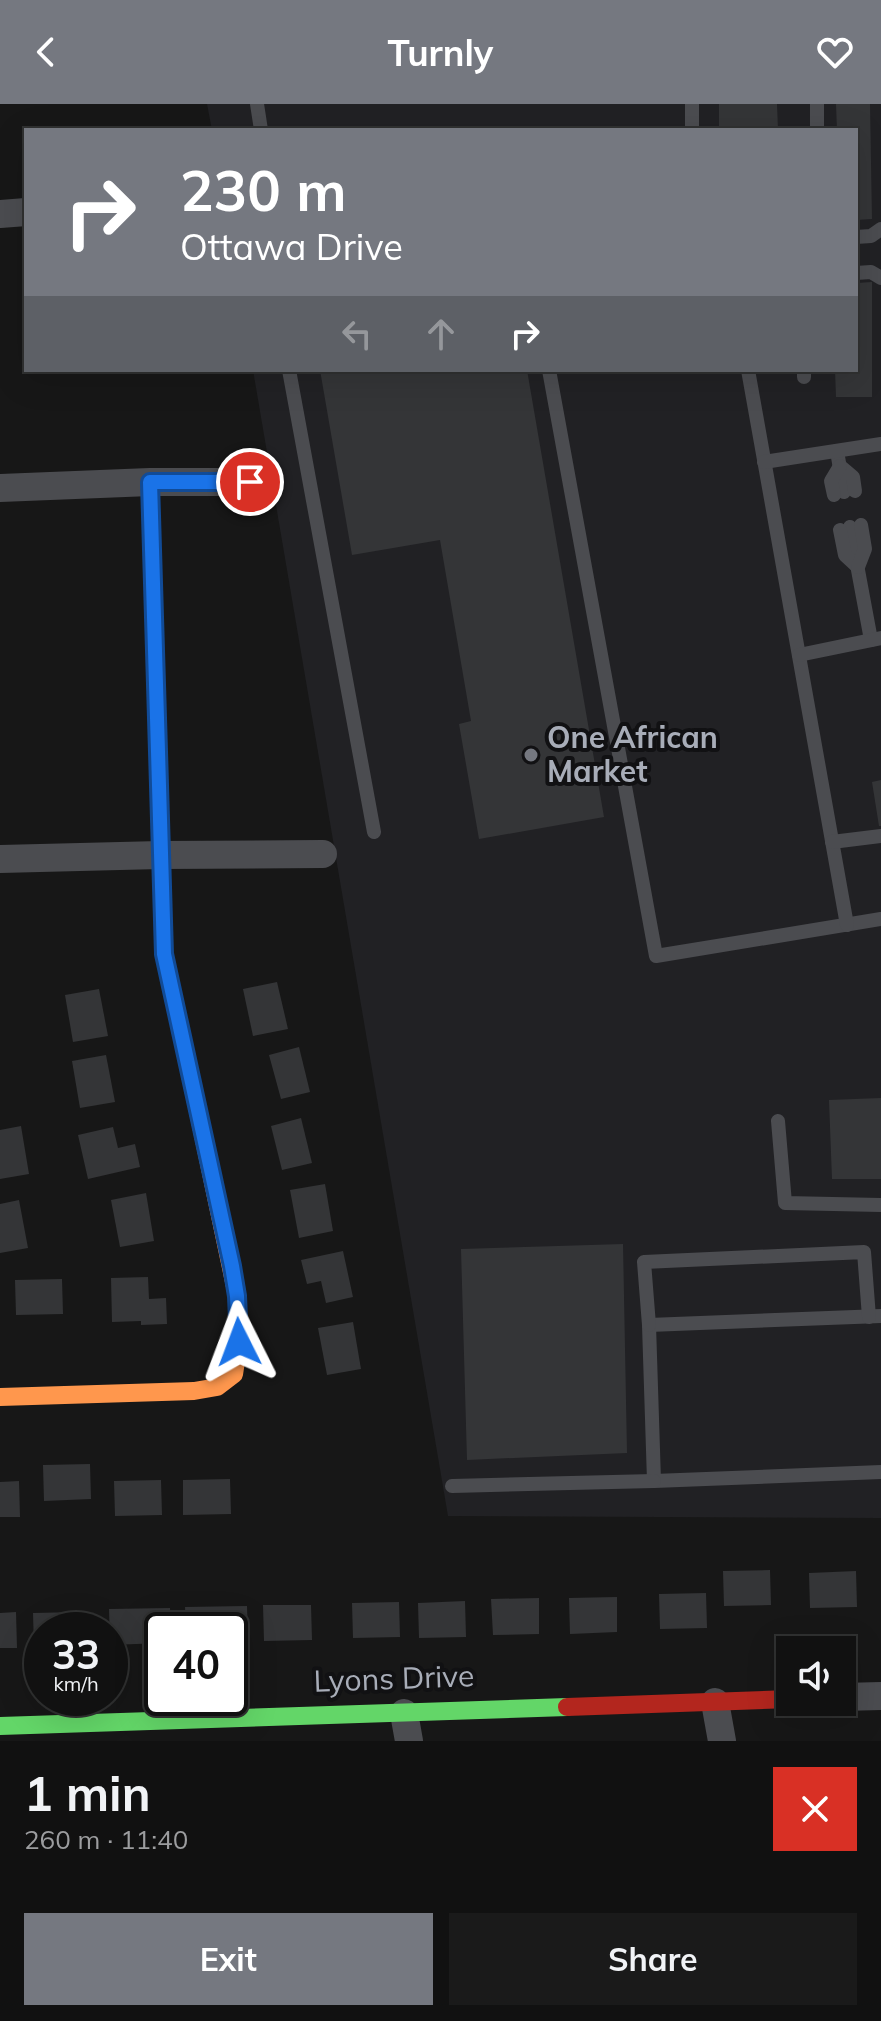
<!DOCTYPE html>
<meta charset="utf-8">
<style>
body{margin:0;font-family:Mulish,sans-serif;background:#1a1a1a;color:#f1f3f6;height:100vh;display:flex;flex-direction:column;font-size:30px;white-space:nowrap}
*{box-sizing:border-box;margin:0}
p{font-size:26px;color:#9c9d9f}
.icon{flex:none;width:44px;height:44px;fill:none;stroke:currentColor;stroke-width:2;stroke-linecap:round;stroke-linejoin:round}
.map{position:relative;height:1637px;overflow:hidden}
.sheet{display:flex;flex-direction:column;background:#111;flex:1}
.sheet>*{flex:none}
.guide{position:absolute;left:24px;top:24px;width:834px;height:244px;border-radius:0px;box-shadow:0 8px 32px #0002,0 0 0 2px #303131;background:#757880;color:#fff;overflow:hidden}
.controls{position:absolute;left:776px;top:1532px;display:grid;gap:16px}
.controls a{display:grid;place-items:center;width:80px;height:80px;border-radius:0px;background:#111;box-shadow:0 8px 32px #0002,0 0 0 2px #303131;font-size:40px}
.speed{position:absolute;left:24px;top:1508px;display:flex;gap:16px;font-size:40px;font-weight:700;text-align:center}
.speed>*{display:grid;place-content:center;width:104px;height:104px;border-radius:50%;background:#111;box-shadow:0 8px 32px #0002,0 0 0 2px #303131;line-height:1}
.speed small{font-size:20px;font-weight:400}
.speed .limit{border:4px solid #111;border-radius:12px;background:#fff;color:#111}
.pin{position:absolute;display:grid;place-items:center;width:68px;height:68px;color:#fff;margin:-34px;border:4px solid #fff;border-radius:50%;box-shadow:0 2px 8px #0007}
.me{position:absolute;width:88px;margin:-44px;rotate:357deg;stroke-linejoin:round;filter:drop-shadow(0 0 6px #0008)}
.turn{display:flex;align-items:center;gap:28px;height:168px;padding:0 24px;font-size:36px}
.turn .icon{width:104px;height:104px;stroke-width:2.5}
.turn b{display:block;font-size:56px;line-height:68px}
.lanes{display:flex;align-items:center;height:76px;padding:0 24px;background:#0003;justify-content:center;gap:40px;direction:ltr}
.lanes .off{opacity:.35}
.round{display:grid;place-items:center;flex:none;width:84px;height:84px;border-radius:0px;background:#1a1a1a}
.headline{display:flex;align-items:center;justify-content:space-between;height:136px;padding:0 24px}
h1{font-size:48px;font-weight:700;line-height:60px}
.primary-button{display:flex;gap:16px;margin-top:auto;padding:16px 24px}
.primary-button a{flex:1;height:92px;border-radius:0px;background:#757880;color:#fff;font-size:32px;font-weight:700;line-height:92px;text-align:center}
.primary-button a+a{background:#1a1a1a;color:#f1f3f6}
header{display:flex;justify-content:space-between;align-items:center;height:104px;padding:0 24px;background:#757880;color:#fff;font-size:36px;font-weight:700}
.map>svg:first-child{display:block}
.built{fill:#212124}
.building{fill:#343537}
.lines{fill:none;stroke-linecap:round;stroke-linejoin:round}
.lane{stroke:#4b4c50;stroke-width:14}
.street{stroke:#4b4c50;stroke-width:28}
.fast{stroke:#63d668;stroke-width:18}
.slow{stroke:#ff974d;stroke-width:18}
.jam{stroke:#b3261e;stroke-width:18}
.route-casing{stroke:#114b97;stroke-width:20}
.route{stroke:#1a73e8;stroke-width:14}
.poi-dot{fill:#757880;stroke:#111113;stroke-width:3}
.labels{text-anchor:middle;stroke-width:8;stroke-linejoin:round;paint-order:stroke}
.poi-label{font-size:30px;font-weight:bold;fill:#a8adb8;stroke:#111113;text-anchor:start}
.street-label{font-size:30px;fill:#a8adb8;stroke:#111113}
</style>
<header><svg class="icon" aria-label="back" viewBox="0 0 24 24"><path d="M15 5l-7 7 7 7"/></svg>Turnly<svg class="icon" aria-label="heart" viewBox="0 0 24 24"><path d="M12 20l-8-8c-3-5 5-10 8-4 3-6 11-1 8 4z"/></svg></header>
<div class="map">
<svg width="881" height="1637" viewBox="0 0 881 1637">
<rect width="100%" height="100%" fill="#171717"/>
<polygon class="built" points="207,0 881,0 881,1414 448,1412 253,266 856,266 856,26 212,26"/>
<g class="building">
<polygon points="719,0 777,0 778,26 719,26"/>
<polygon points="836,0 870,0 872,115 856,116 856,26 837,26"/>
<polygon points="872,178 872,293 836,293 835,266 856,266 856,179"/>
<polygon points="320,266 527,266 604,713 479,735 459,620 471,617 440,436 352,451"/>
<polygon points="881,676 881,722 879,722 872,678"/>
<polygon points="277,878 288,925 253,932 243,885"/>
<polygon points="99,885 108,932 73,938 65,891"/>
<polygon points="299,943 310,988 281,995 269,951"/>
<polygon points="106,951 115,998 80,1004 72,957"/>
<polygon points="881,994 881,1075 832,1075 829,996"/>
<polygon points="301,1014 312,1059 282,1066 271,1022"/>
<polygon points="21,1022 29,1070 0,1075 0,1026"/>
<polygon points="113,1023 118,1044 135,1040 140,1063 88,1075 78,1031"/>
<polygon points="325,1080 333,1127 299,1134 290,1086"/>
<polygon points="146,1089 154,1137 120,1143 111,1096"/>
<polygon points="19,1096 28,1144 0,1149 0,1100"/>
<polygon points="623,1140 627,1349 467,1356 461,1145"/>
<polygon points="343,1147 353,1193 326,1199 321,1177 307,1180 301,1156"/>
<polygon points="148,1173 149,1195 166,1194 167,1220 141,1221 141,1217 112,1218 111,1174"/>
<polygon points="62,1175 63,1210 16,1211 15,1176"/>
<polygon points="353,1218 361,1265 327,1271 318,1224"/>
<polygon points="90,1360 91,1395 44,1397 43,1361"/>
<polygon points="230,1375 231,1410 183,1411 183,1376"/>
<polygon points="161,1376 162,1411 115,1412 114,1377"/>
<polygon points="19,1377 20,1413 0,1413 0,1378"/>
<polygon points="770,1466 771,1501 724,1502 723,1467"/>
<polygon points="856,1467 857,1503 810,1504 809,1469"/>
<polygon points="706,1489 707,1524 660,1525 659,1490"/>
<polygon points="617,1493 617,1528 570,1530 569,1494"/>
<polygon points="539,1494 539,1530 493,1531 491,1495"/>
<polygon points="465,1497 466,1533 419,1534 418,1499"/>
<polygon points="399,1498 400,1533 353,1534 352,1499"/>
<polygon points="263,1501 311,1501 312,1536 264,1537"/>
<polygon points="247,1502 248,1537 230,1537 230,1526 186,1526 185,1503"/>
<polygon points="170,1504 171,1526 162,1526 162,1539 110,1541 109,1505"/>
<polygon points="16,1508 17,1544 0,1544 0,1509"/>
<polygon points="80,1508 81,1526 42,1526 42,1544 34,1544 33,1509"/>
</g>
<g class="lines">
<g class="lane">
<polyline points="257,0 261,26"/>
<polyline points="692,0 692,26"/>
<polyline points="817,26 817,0"/>
<polyline points="856,133 871,132 881,125"/>
<polyline points="856,169 871,168 881,174"/>
<polyline points="289,266 374,728"/>
<polyline points="549,266 656,852 881,815"/>
<polyline points="748,266 847,821"/>
<polyline points="804,266 804,273"/>
<polyline points="837,347 844,388"/>
<polyline points="764,358 881,340"/>
<polyline points="840,362 853,373 855,387"/>
<polyline points="834,391 831,377 840,362"/>
<polyline points="850,423 871,536"/>
<polyline points="840,426 845,451 858,463"/>
<polyline points="858,463 865,445 861,421"/>
<polyline points="799,551 881,534"/>
<polyline points="832,738 881,732"/>
<polyline points="778,1017 785,1099 881,1101"/>
<polyline points="881,1212 649,1221 654,1377 881,1368"/>
<polyline points="649,1221 644,1158 864,1148 869,1213"/>
<polyline points="452,1382 654,1377"/>
</g>
<g class="street">
<polyline points="0,110 26,108"/>
<polyline points="0,384 150,378 250,378"/>
<polyline points="0,755 160,751 323,750"/>
<polyline points="842,1593 881,1592"/>
<polyline points="715,1598 722,1637"/>
<polyline points="404,1609 409,1637"/>
</g>
<g class="fast">
<polyline points="157,618 164,850 196,998"/>
<polyline points="0,1622 567,1603"/>
</g>
<g class="slow">
<polyline points="150,378 157,618"/>
<polyline points="0,1293 194,1287 217,1283 234,1270 239,1238 237,1192 196,998"/>
</g>
<polyline class="jam" points="567,1603 790,1595"/>
</g>
<g class="lines">
<g class="route-casing">
<polyline id="route" points="239,1238 237,1192 232,1162 164,850 150,378 250,378"/>
</g>
<use href="#route" class="route"/>
</g>
<circle class="poi-dot" cx="531" cy="651" r="8"/>
<g class="labels">
<g class="poi-label">
<text x="547" y="644">One African<tspan x="547" dy="34">Market</tspan></text>
</g>
<g class="street-label">
<text transform="translate(394 1575) rotate(-2)" y="10">Lyons Drive</text>
</g>
</g>
</svg>
<div class="controls">
<a><svg class="icon" aria-label="sound" viewBox="0 0 24 24"><path d="M4 9h4l5-4v14l-5-4H4zM17 9q2 3 0 6"/></svg></a>
</div>
<div class="speed"><div>33<small>km/h</small></div><div class="limit">40</div></div>
<div class="pin" style="left:250px;top:378px;background:#d93025"><svg class="icon" aria-label="arrive" viewBox="0 0 24 24"><path d="M6 21V4h12l-3 4 3 4H6"/></svg></div>
<svg class="me" style="left:239px;top:1238px" viewBox="-20 -20 40 40"><path d="M0-17L14 15 0 8-14 15z" fill="#1a73e8" stroke="#fff" stroke-width="4"/></svg>
<div class="guide">
<div class="turn"><svg class="icon" aria-label="right" viewBox="0 0 24 24"><path d="M7 20v-9h11M14 6l5 5-5 5"/></svg><div><b>230 m</b>Ottawa Drive</div></div>
<div class="lanes"><svg class="icon off" aria-label="left" viewBox="0 0 24 24"><path d="M17 20v-9H6M10 6l-5 5 5 5"/></svg><svg class="icon off" aria-label="ahead" viewBox="0 0 24 24"><path d="M12 20V5M6 11l6-6 6 6"/></svg><svg class="icon" aria-label="right" viewBox="0 0 24 24"><path d="M7 20v-9h11M14 6l5 5-5 5"/></svg></div>
</div>
</div>
<section class="sheet">
<div class="headline"><div><h1>1 min</h1><p>260 m · 11:40</p></div><a class="round" style="background:#d93025;color:#fff"><svg class="icon" aria-label="close" viewBox="0 0 24 24"><path d="M6 6l12 12M18 6L6 18"/></svg></a></div>
<div class="primary-button"><a>Exit</a><a>Share</a></div>
</section>
